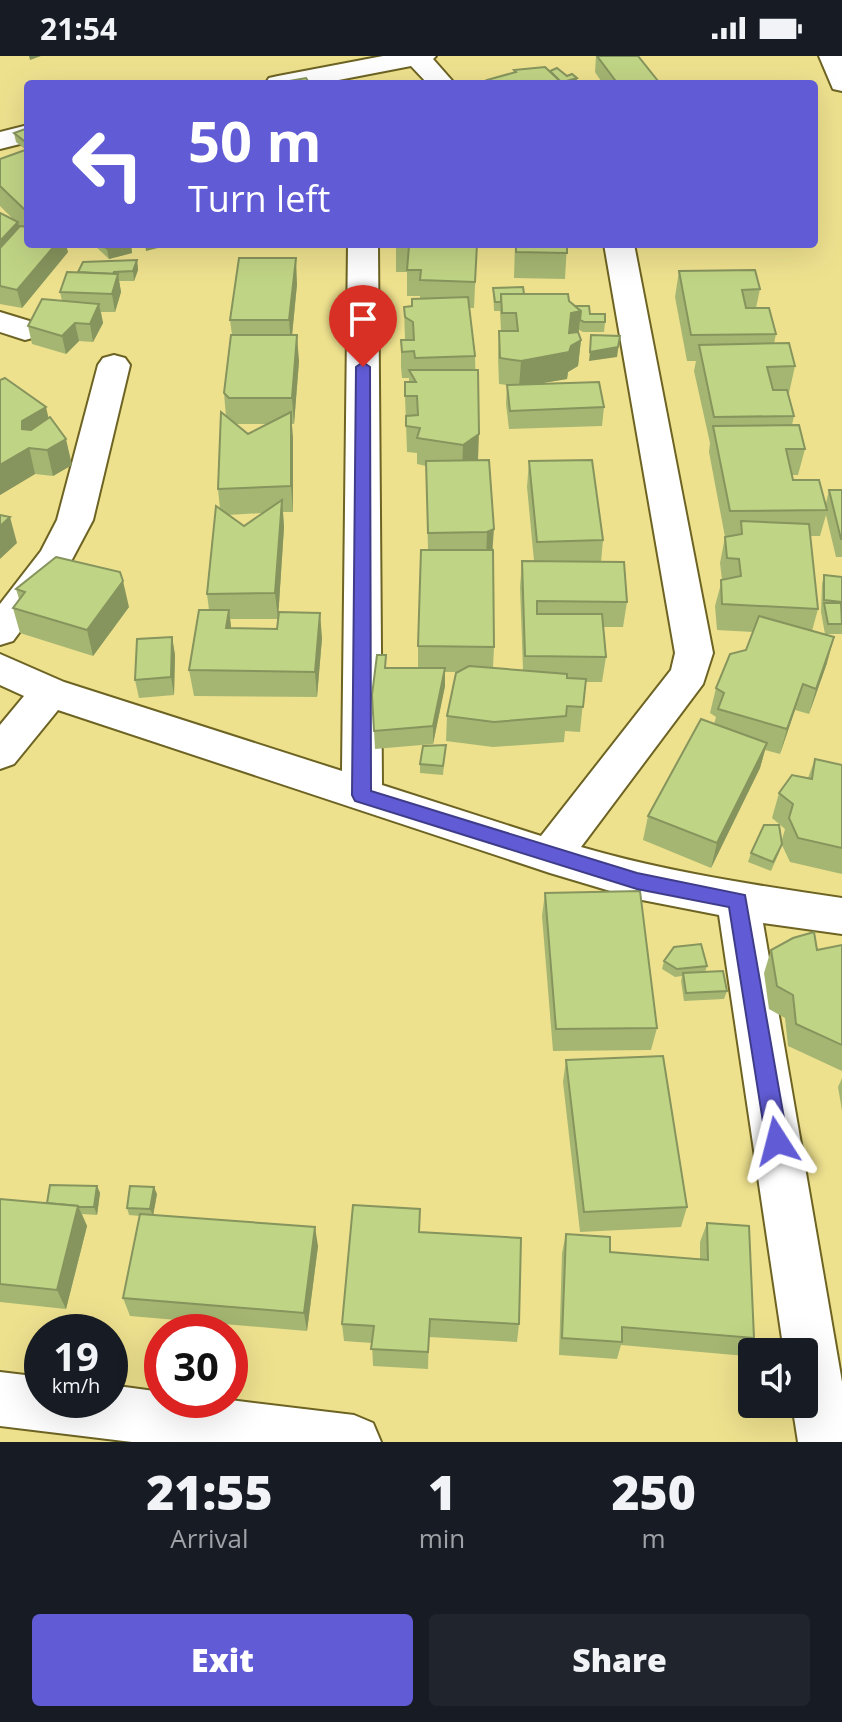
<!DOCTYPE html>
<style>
body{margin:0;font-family:"Open Sans",sans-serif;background:#20242c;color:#f1f3f6;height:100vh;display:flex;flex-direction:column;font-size:30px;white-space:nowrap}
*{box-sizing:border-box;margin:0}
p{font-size:26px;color:#9ea1a6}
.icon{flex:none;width:44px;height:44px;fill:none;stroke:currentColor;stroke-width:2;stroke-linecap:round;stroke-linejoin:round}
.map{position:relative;height:1386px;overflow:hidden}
.side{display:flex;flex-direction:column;background:#171b24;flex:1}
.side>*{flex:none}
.hud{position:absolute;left:24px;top:24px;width:794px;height:168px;border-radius:8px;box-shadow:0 8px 32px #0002;background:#615cd5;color:#fff;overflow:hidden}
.fabs{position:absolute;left:738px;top:1282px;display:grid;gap:16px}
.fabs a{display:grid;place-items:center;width:80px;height:80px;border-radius:8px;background:#171b24;box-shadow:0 8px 32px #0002;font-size:40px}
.speed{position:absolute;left:24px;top:1258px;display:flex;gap:16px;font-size:40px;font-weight:700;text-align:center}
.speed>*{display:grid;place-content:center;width:104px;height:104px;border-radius:50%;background:#171b24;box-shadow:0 8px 32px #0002;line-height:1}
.speed small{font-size:20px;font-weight:400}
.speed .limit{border:12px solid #d22;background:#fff;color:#111}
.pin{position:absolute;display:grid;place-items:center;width:68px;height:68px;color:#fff;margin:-82px -34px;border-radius:50% 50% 50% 0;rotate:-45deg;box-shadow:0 0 8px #0007}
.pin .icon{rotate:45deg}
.me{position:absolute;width:88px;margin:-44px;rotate:351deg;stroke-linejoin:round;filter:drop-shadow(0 0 6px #0008)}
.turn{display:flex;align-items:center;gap:28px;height:168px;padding:0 32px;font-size:36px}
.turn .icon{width:104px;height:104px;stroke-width:2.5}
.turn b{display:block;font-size:56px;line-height:68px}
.eta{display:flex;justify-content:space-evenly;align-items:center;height:136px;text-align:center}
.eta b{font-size:48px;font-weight:800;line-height:56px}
.primary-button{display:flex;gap:16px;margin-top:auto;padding:16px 32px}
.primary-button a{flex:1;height:92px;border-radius:8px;background:#615cd5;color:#fff;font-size:32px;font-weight:800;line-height:92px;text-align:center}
.primary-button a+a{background:#20242c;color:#f1f3f6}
.status{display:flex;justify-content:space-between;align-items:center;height:56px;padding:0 40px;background:#171b24;direction:ltr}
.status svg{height:22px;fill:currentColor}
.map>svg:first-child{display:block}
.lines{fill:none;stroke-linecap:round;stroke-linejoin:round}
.minor-casing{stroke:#6d6323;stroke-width:4}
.minor{fill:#fff;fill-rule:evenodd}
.wall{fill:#a5b672;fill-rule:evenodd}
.shaded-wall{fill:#86945d}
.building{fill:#c0d485;stroke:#86945d;stroke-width:2}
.route{fill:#615cd5;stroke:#3f3c8a;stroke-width:2}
</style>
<div class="status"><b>21:54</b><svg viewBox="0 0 49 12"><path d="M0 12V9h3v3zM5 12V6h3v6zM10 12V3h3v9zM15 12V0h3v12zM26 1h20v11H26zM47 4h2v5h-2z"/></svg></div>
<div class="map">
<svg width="842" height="1386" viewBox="0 0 842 1386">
<rect width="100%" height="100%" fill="#eee18e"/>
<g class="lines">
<g class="minor-casing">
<g id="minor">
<polygon points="383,0 436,0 433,3 455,28 428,28 411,10 318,28 265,28 269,22 278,20"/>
<polygon points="819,0 842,0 842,35 833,33"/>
<polygon points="28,69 28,86 0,93 0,76"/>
<path d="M 348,188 L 378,188 L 382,729 L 541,780 L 671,614 L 675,597 L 604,188 L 634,188 L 713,597 L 703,628 L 581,791 C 667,816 754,829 842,842 L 842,878 L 763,867 L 842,1326 L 842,1386 L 798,1386 L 792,1348 L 804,1348 L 804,1296 L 784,1296 L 719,859 L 637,843 L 550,817 L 58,654 L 14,708 L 0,713 L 0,669 L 24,640 L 0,629 L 0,598 L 64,626 L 342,715 Z"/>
<polygon points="0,256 36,267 41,274 36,281 25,284 0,276"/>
<polygon points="114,299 125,302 130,309 93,464 68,511 13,585 0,589 0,548 41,495 57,464 98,309 103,302"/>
<polygon points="0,1316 42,1321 42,1344 110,1344 110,1329 162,1336 162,1344 230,1344 354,1359 373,1367 381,1386 132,1386 0,1370"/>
</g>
</g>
<use href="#minor" class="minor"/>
</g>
<g class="wall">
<polygon points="596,0 638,0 658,25 657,28 603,28 595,16"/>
<polygon points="28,72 28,188 68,196 22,252 0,248 0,157 14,164 0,150 0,103 26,94 16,86 14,77"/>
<polygon points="93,188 131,188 132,197 109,203"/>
<polygon points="396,188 477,188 474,252 469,252 475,300 478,404 493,494 494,591 493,612 523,614 520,531 522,505 534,505 527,431 529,405 603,484 601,506 627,546 623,571 603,571 606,601 602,626 585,626 580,676 565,675 564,686 493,691 446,685 447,660 458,616 445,616 445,630 433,688 375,693 372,639 386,599 386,612 418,612 418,590 428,494 426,410 417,408 417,397 407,396 405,340 409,326 409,322 402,322 401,311 401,284 405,284 404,251 412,250 420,243 420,240 407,240 407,216 396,216"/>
<polygon points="515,188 567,188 565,223 514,222"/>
<polygon points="137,204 138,214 134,225 119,225 121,236 115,256 101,256 103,267 93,286 79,285 66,298 32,288 28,270 62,245 60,236 78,216"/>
<polygon points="679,215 760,233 756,252 776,278 774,288 795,310 789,337 788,337 794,360 792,369 805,393 798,419 792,419 793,424 826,447 829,434 842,434 842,501 836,501 826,459 820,480 810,480 818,553 812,575 827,607 809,658 795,654 780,698 765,694 760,712 711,812 643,784 648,760 714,668 716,661 710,657 716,632 746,594 753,576 717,574 715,550 722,524 720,507 725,481 709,396 710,387 694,315 696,305 687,305 675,241"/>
<path d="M 297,228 L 292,279 L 299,305 L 294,368 L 292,368 L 293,456 L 283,456 L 284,471 L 278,563 L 230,563 L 231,572 L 322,582 L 317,641 L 194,640 L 189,614 L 209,554 L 207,538 L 220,453 L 218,433 L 226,361 L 224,337 L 232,279 L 230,264 ZM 236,368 L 268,368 L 248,378 ZM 262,457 L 244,470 L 228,459 Z"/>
<polygon points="493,232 569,245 575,250 605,266 604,276 583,276 579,274 579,277 581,284 578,310 568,316 567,323 535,328 604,351 602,370 509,373 506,348 507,329 499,328 498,301 499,275 501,275 500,255 494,255"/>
<polygon points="0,324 49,362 72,409 53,420 35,418 0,439"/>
<polygon points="824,519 842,521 842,578 825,578 821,556 822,528"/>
<polygon points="16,533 129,551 93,600 20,577 13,552 19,543"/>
<polygon points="172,581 175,599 174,639 139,642 135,624"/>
<polygon points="446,689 443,719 420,717 420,708"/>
<polygon points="815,703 842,709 842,818 790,806 781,787 779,797 771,815 748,806 751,797 781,787 785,773 772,762 779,737 808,722"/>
<polygon points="545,837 657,972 651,994 553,995 542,860"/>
<polygon points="842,889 842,1015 788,990 785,962 769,953 764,917 771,894 817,894"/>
<polygon points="664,905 707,910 705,916 727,935 724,943 684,945 681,925 682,920 675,921 662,913"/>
<polygon points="566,1004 687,1151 681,1171 580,1176 563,1026"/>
<polygon points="842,1022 842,1055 838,1031"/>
<polygon points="97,1130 100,1137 97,1159 82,1158 87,1170 66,1253 0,1246 0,1143 47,1147"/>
<polygon points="157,1138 153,1159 318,1190 307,1275 130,1260 123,1242 140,1160 129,1159 127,1152"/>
<polygon points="707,1167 754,1282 746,1300 621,1289 617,1303 559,1299 562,1197 566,1178 610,1196 700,1204 700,1186"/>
<polygon points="420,1176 519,1268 517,1286 429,1281 428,1313 373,1310 372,1287 344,1285 342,1268"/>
</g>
<g class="shaded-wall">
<polygon points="29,0 41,0 30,4"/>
<polygon points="577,22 577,28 547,28 560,25"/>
<polygon points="18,166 23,184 0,207 0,185"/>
<polygon points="56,188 66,188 68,196 22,252 17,234"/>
<polygon points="131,188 132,197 109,203 107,193"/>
<polygon points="145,188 174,188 146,195"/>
<polygon points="296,202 297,228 291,290 289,264"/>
<polygon points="137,204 138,214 134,225 133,215"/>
<polygon points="118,218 121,236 115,256 112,238"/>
<polygon points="99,248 103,267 93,286 90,268"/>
<polygon points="581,255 578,281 568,283 571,257"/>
<polygon points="75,267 79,285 66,298 62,280"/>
<polygon points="297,279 299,305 294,368 292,342"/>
<polygon points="620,280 617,301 589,305 590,296"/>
<polygon points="581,284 578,310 568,316 567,323 519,331 521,305 571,290"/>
<polygon points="46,351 52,377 29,391 35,418 0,439 0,409 22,373 22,365"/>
<polygon points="291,356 293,382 293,456 291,430"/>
<polygon points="479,378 478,404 462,415 463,389"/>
<polygon points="66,383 72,409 53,420 47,394"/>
<polygon points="282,444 284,471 278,563 275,537"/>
<polygon points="10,461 17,487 0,503 0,470"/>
<polygon points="494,473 492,499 486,502 487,476"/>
<polygon points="123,525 129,551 93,600 87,574"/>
<polygon points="229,554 232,579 226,572"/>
<polygon points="320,557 322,582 317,641 315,616"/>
<polygon points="172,581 175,599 174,639 171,621"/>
<polygon points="834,581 827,607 809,658 816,633"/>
<polygon points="445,612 445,630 433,688 433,670"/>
<polygon points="803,628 795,654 780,698 787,673"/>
<polygon points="767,687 760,712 711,812 717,787"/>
<polygon points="97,1130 100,1137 97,1159 94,1151"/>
<polygon points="154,1131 157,1138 153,1160 150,1153"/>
<polygon points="78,1150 87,1170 66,1253 57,1234"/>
<polygon points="315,1171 318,1190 307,1275 304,1257"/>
</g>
<g class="building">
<polygon points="597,0 638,0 658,25 638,28 618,28"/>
<polygon points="545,11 560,25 547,28 491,28 487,24 516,16 514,14"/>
<polygon points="557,12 567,20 572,18 577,22 560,27 560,25 550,15"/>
<polygon points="306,22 310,28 272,28"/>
<polygon points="576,25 579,28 565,28"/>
<polygon points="28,72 28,88 14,77"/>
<polygon points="28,93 28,154 26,155 0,130 0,103"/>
<polygon points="0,157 18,166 0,185"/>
<polygon points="20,170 28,171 28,188 56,188 17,234 0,230 0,192"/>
<polygon points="101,188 130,188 107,193"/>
<polygon points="396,188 477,188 475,226 420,224 421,214 407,214 409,190 395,190"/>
<polygon points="516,188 567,188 567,197 516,196"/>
<polygon points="239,202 296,202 289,264 230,264"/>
<polygon points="137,204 133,215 114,216 113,218 78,216 83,206"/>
<polygon points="755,214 760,233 742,234 746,252 769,252 776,278 691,279 679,215"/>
<polygon points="67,216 118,218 112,238 60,236"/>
<polygon points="523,231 524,238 501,238 501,246 495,246 493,232"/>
<polygon points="501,238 568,238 569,245 581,255 571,257 569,277 578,276 581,284 571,290 569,296 521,305 500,302 499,275 518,275 516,257 502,257"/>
<polygon points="468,241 475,300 415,302 414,295 402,296 401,284 414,284 413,266 405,261 404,251 412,250 412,243"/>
<polygon points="42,243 99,248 90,268 75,267 62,280 28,270"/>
<polygon points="575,250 589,250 590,258 605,258 605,266 584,266 580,264 581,255"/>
<polygon points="231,279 297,279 292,342 229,342 224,337"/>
<polygon points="591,279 620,280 618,291 590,296"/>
<polygon points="789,287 795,310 767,311 773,334 787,334 794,360 714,361 699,289"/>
<polygon points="409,314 478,314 479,378 463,389 417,382 420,372 406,370 406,360 418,359 417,340 405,340 405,326 416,326"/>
<polygon points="5,322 46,351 22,365 22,373 31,374 50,361 66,383 47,394 29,392 0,409 0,324"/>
<polygon points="599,326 604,351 510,355 507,329"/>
<polygon points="221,356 248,378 291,356 291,430 218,433"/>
<polygon points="799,369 805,393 786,393 793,424 819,424 827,454 730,455 713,370"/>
<polygon points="489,404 494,473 487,476 428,477 426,405"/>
<polygon points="592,404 603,484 537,486 529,405"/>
<polygon points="829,434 842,434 842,483 841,483"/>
<polygon points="282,444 275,537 207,538 216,450 244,470"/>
<polygon points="0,459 10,461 0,470"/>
<polygon points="741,465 809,468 818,553 722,548 721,524 741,520 739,503 727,502 725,481 742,478"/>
<polygon points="421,494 493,494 494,591 418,590"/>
<polygon points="56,501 120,516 123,525 87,574 13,552 25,536 16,533"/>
<polygon points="522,505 624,506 627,546 537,545 537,558 602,558 606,601 525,600"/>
<polygon points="824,519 842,521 842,546 824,544"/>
<polygon points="824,547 841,547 842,568 828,568"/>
<polygon points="199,554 229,554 226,572 277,573 279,556 320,557 315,616 189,614"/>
<polygon points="759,560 834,581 816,633 803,628 787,673 718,653 724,637 716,632 730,598 746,594"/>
<polygon points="172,581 171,621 135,624 137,583"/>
<polygon points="377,599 386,599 385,612 445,612 433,670 374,675 372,639"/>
<polygon points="469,610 567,618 567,622 586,623 583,651 567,650 566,660 494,666 447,660 456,617"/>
<polygon points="701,663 767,687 717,787 648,760"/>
<polygon points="446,689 443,710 420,708 423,690"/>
<polygon points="815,703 842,709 842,792 798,782 789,762 793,748 779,737 792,719 812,723"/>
<polygon points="764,769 779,769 782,788 773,806 751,797"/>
<polygon points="640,835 657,972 556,973 545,837"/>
<polygon points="814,876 817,894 842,889 842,989 796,968 793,939 777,930 771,894 793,882"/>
<polygon points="701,888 707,910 677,913 664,905 674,891"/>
<polygon points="723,915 727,935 686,937 683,917"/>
<polygon points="663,1000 687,1151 584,1156 566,1004"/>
<polygon points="50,1129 97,1130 94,1151 78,1151 78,1150 47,1147"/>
<polygon points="130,1130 154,1131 150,1153 127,1152"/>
<polygon points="0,1143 78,1150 57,1234 0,1228"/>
<polygon points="353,1149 420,1153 419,1176 521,1182 519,1268 430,1263 428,1296 371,1293 374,1270 342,1268"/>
<polygon points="140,1158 315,1171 304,1257 123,1242"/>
<polygon points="707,1167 749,1170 754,1282 622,1271 622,1286 562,1282 566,1178 610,1181 610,1196 708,1204"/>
</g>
<polygon class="route" points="363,306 370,311 371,735 637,817 745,839 788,1085 785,1092 777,1095 769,1092 766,1085 729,851 637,833 355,745 352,739 356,311"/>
</svg>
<div class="fabs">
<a><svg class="icon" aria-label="sound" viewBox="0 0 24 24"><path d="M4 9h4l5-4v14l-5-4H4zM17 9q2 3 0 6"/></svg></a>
</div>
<div class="speed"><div>19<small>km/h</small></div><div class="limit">30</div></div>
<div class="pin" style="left:363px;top:311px;background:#d93025"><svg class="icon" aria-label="arrive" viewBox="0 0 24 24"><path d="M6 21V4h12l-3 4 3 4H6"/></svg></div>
<svg class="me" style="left:777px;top:1085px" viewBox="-20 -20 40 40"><path d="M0-17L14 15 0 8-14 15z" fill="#615cd5" stroke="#fff" stroke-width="4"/></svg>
<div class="hud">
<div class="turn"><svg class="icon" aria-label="left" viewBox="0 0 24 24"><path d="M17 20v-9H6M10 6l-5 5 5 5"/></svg><div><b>50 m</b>Turn left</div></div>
</div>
</div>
<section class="side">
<div class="eta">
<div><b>21:55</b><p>Arrival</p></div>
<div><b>1</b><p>min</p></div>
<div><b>250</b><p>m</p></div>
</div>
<div class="primary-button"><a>Exit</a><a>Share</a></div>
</section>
